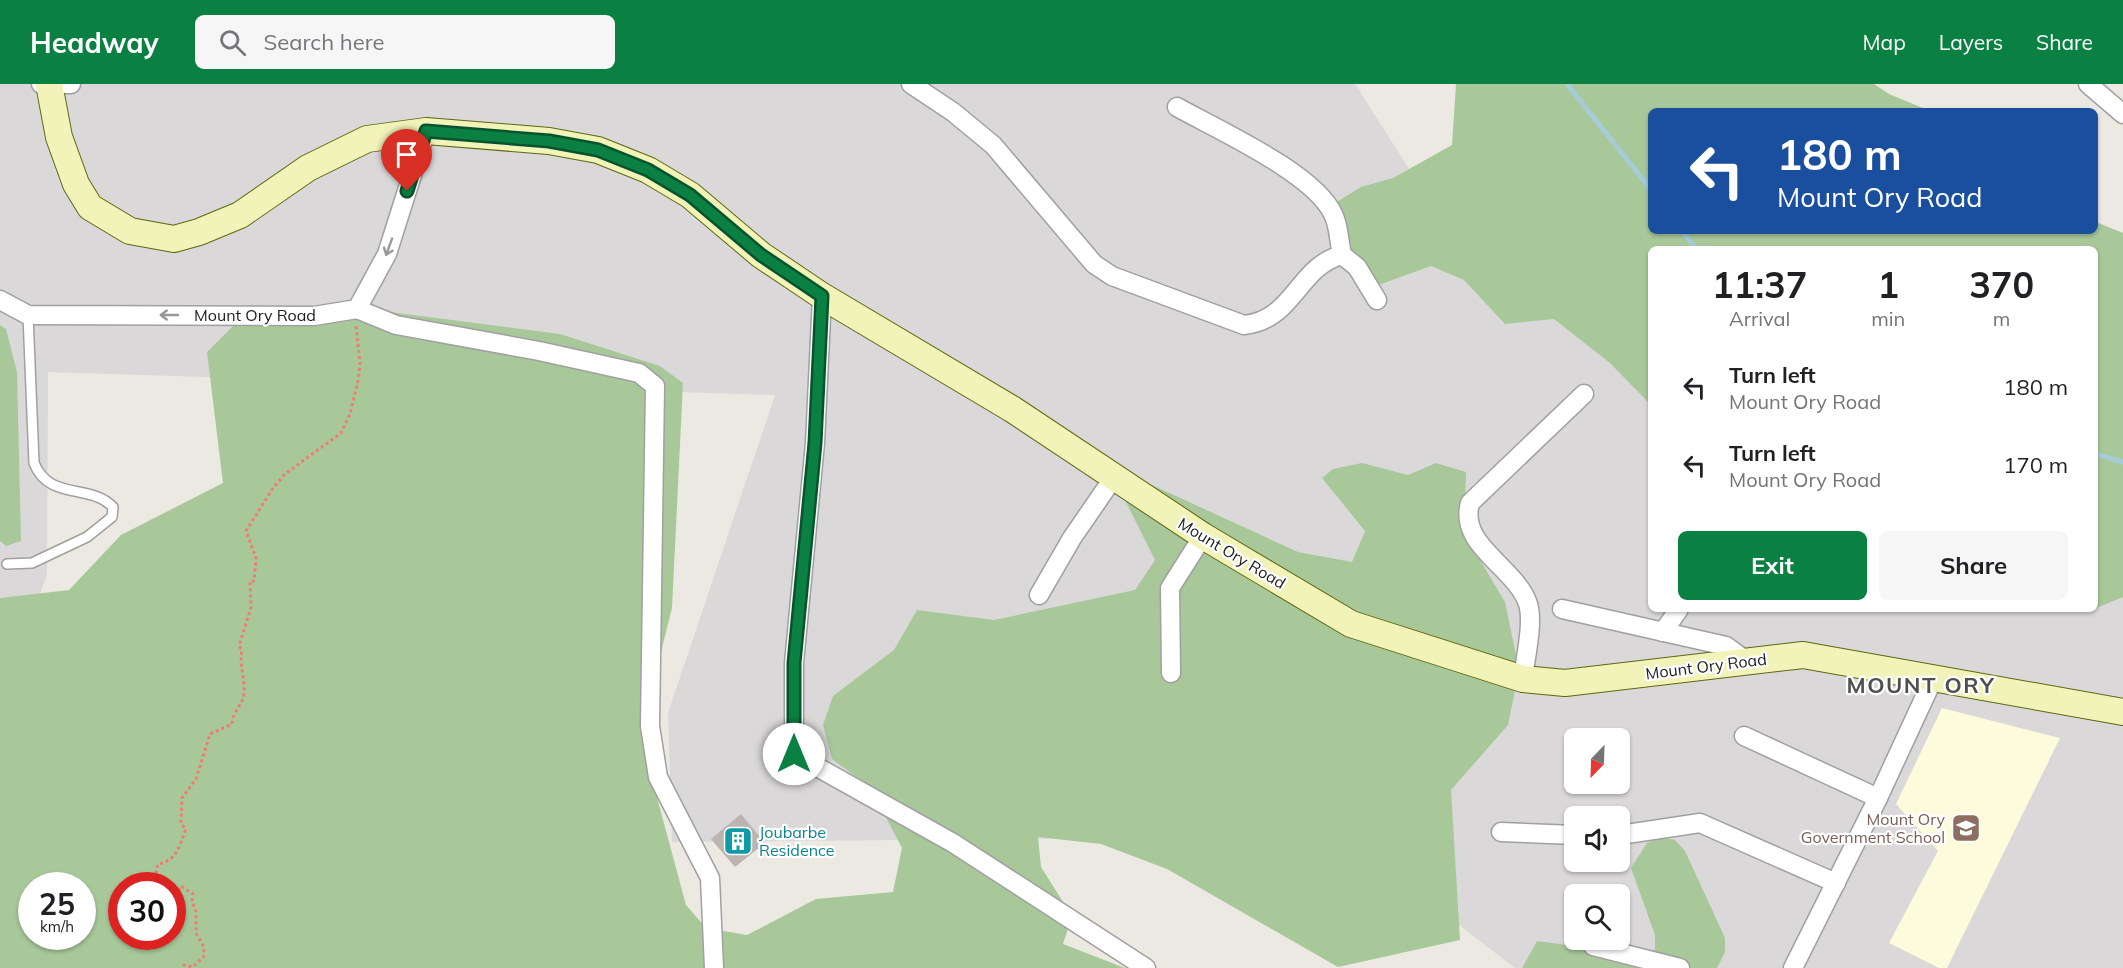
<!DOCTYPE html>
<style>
body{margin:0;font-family:Mulish,sans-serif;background:#f6f6f6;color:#202124;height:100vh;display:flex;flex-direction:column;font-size:22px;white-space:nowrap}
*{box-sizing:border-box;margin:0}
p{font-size:20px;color:#757577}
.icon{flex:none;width:33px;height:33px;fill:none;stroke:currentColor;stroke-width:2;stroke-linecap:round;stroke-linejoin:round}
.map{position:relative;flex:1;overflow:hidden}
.drawer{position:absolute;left:1648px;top:162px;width:450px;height:366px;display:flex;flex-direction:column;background:#fff;border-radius:9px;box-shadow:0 2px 4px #0004}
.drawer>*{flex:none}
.guide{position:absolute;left:1648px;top:24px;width:450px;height:126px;border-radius:9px;box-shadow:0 2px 4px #0004;background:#1a4fa0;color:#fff;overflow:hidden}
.needle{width:39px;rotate:203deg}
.tools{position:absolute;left:1564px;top:644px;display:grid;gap:12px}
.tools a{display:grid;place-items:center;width:66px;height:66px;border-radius:9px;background:#fff;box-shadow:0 2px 4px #0004;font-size:30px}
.speed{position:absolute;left:18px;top:788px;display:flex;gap:12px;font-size:30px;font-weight:700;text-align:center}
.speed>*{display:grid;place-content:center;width:78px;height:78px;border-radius:50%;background:#fff;box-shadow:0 2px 4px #0004;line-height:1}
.speed small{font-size:15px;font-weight:400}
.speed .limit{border:9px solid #d22;background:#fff;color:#111}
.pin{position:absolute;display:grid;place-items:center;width:51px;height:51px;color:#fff;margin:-62px -26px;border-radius:50% 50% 50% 0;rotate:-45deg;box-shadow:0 0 6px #0007}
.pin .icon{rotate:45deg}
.me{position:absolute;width:66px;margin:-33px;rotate:0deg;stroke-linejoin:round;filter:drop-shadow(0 0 4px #0008)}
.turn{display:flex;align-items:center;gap:21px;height:126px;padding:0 30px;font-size:27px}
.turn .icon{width:78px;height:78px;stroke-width:2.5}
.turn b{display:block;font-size:42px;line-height:51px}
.eta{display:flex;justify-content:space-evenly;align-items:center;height:102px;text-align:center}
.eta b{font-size:36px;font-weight:700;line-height:42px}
.cta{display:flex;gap:12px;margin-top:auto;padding:12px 30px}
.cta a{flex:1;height:69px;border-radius:9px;background:#0b8043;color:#fff;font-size:24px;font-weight:700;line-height:69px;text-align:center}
.cta a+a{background:#f6f6f6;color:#202124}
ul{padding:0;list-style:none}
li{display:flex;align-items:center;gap:18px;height:78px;padding:0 30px}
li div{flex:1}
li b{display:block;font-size:22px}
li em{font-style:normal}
header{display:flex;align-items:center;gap:36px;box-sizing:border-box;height:84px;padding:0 30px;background:#0b8043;color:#fff}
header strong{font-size:28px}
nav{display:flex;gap:33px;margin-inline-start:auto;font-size:21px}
.search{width:420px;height:54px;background:#f6f6f6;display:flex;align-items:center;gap:15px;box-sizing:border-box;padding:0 21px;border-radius:9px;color:#757577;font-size:22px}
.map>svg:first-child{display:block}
.residential{fill:#dad8d9;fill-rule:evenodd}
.education{fill:#fcfbdb}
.forest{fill:#a8c89a;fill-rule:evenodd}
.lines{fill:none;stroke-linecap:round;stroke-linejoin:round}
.stream{stroke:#a6ccd7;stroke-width:5}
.building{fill:#bcb4af}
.lane-casing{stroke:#a0a0a0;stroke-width:12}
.street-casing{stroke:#a0a0a0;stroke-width:21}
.secondary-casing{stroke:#5f670e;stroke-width:28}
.path{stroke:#ed7d72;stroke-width:3;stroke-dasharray:3 3;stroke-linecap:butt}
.lane{stroke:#fff;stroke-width:9}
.street{stroke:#fff;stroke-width:18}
.secondary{stroke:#f1f3b9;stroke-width:26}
.oneway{stroke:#999}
.route-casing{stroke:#07532c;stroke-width:15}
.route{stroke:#0b8043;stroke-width:10}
.labels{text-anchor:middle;stroke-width:4.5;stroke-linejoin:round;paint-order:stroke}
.street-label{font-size:16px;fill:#1c1c1c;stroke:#fff}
.education-label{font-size:16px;fill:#785e54;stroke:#fff;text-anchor:end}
.culture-label{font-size:16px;fill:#0d838f;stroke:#fff;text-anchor:start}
.district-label{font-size:22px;font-weight:bold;letter-spacing:1.5px;fill:#4f4f4f;stroke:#fff}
</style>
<header>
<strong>Headway</strong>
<div class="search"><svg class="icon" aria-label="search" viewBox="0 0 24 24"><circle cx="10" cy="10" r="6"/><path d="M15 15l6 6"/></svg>Search here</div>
<nav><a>Map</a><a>Layers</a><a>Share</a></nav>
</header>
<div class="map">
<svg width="2123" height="884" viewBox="0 0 2123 884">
<rect width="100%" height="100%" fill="#ece9e2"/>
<path class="residential" d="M 0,0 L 1355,0 L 1464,171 L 1651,275 L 1652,525 L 2096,525 L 2096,468 L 2123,473 L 2123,884 L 1515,884 L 1343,752 L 672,758 L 668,629 L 775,311 L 48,288 L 47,490 L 8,602 L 0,600 ZM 1575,654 L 1620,654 L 1620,699 L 1575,699 ZM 1575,732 L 1620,732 L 1620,777 L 1575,777 ZM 1575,810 L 1620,810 L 1620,855 L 1575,855 Z"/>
<polygon class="education" points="1942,624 2060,654 1947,884 1939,884 1889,859 1938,767 1896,720"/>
<g class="forest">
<polygon points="1456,0 1874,0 1889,10 1930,27 1652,27 1652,147 2096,147 2096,138 2123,149 2123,513 2096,524 2096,165 1652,165 1651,321 1610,279 1554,235 1505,240 1464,196 1431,182 1373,203 1356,177 1335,119 1361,103 1393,94 1452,61"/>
<path d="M 327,220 L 560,250 L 660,282 L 683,299 L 672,524 L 643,640 L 649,684 L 686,821 L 706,844 L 747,851 L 816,815 L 893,808 L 902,764 L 870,703 L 832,675 L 823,641 L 833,612 L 894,566 L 917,526 L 994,536 L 1135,506 L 1155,476 L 1117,400 L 1128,390 L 1298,468 L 1352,478 L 1365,447 L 1322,394 L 1333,385 L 1362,379 L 1408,391 L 1436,379 L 1466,388 L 1464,449 L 1505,518 L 1519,586 L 1508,641 L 1451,706 L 1460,856 L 1338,883 L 1167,785 L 1101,760 L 1038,753 L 1041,783 L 1072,832 L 1063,860 L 1125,884 L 0,884 L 0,514 L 69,506 L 121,451 L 223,399 L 207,268 L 244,231 ZM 32,801 L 82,801 L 82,852 L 32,852 ZM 122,801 L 172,801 L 172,852 L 122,852 Z"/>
<polygon points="0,241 6,245 17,288 21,457 6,462 0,457"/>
<polygon points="1661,753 1675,756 1685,767 1725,854 1725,868 1717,884 1522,884 1537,857 1582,863 1629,882 1644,878 1655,865 1655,851 1631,784 1647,759"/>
</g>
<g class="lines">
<g class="stream">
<polyline points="1567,0 1652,107"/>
<polyline points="1682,147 1696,165"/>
<polyline points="2096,370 2123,378"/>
</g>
</g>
<polygon class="building" points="741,730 765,759 735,783 711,755"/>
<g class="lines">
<g class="lane-casing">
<path id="lane" d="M 7,480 L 32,479 L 87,453 L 112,433 L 113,423 C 90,399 49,417 34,379 L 28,231"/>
</g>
<g class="street-casing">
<g id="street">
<polyline points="41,0 71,0"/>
<path d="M 911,0 L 953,28 L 993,61 L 1094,180 L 1112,192 L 1244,241 C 1294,236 1298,182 1342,171 L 1357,183 L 1377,216"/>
<polyline points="2088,0 2123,30"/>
<path d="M 1177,23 C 1218,46 1314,89 1333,130 C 1339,141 1339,158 1342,171"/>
<polyline points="822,212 815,359 794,579 794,670 953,759 1146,884"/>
<polyline points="0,216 28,231 314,232 357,225 387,170 426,47"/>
<polyline points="357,225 396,241 539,267 639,289 655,302 650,642 658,693 710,794 714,884"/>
<polyline points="1039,511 1072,454 1114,393"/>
<polyline points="1562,525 1726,562 1745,576"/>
<polyline points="1663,548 1679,525"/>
<polyline points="1171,589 1170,504 1203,452"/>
<path d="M 1523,595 C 1525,575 1534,538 1528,520 C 1516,483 1458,462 1470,419 L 1584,310"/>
<polyline points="1744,652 1878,714"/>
<polyline points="1501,748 1575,751"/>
<polyline points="1620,751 1700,739 1836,799"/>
<polyline points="1593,862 1680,884"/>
<polyline points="1793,884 1878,714 1934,593"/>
</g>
</g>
<g class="secondary-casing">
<polyline id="secondary" points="49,0 59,53 76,100 90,123 130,147 174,155 199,148 240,131 308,84 367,55 426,47 549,57 598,66 648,86 690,111 761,171 822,212 1012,325 1203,452 1351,540 1523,595 1565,599 1803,571 2123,628"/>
</g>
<g class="path">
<path d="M 171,801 L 156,788 L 158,780 C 178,776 179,762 186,745 L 181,740 L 182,714 L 196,695 L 210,650 L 232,640 C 232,628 244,620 244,609 C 245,594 239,581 242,566 L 239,562 L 251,523 L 250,497 L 254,497 L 256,474 L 246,447 L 273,404 L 285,390 L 341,349 L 350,330 L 358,297 L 360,280 L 356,242"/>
<polyline points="172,807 177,807 181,802 193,810 192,818 196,827 196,849 204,863 204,872 193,883 184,881 183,884"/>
</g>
<use href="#lane" class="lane"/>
<use href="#street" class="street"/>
<use href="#secondary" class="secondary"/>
</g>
<defs><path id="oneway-shaft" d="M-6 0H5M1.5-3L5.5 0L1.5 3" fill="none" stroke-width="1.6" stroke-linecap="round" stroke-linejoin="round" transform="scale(1.5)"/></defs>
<g class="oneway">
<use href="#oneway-shaft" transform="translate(389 163) rotate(110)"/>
<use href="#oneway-shaft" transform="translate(169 231) rotate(-180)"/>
</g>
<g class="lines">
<g class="route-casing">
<polyline id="route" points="407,107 426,47 549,57 598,66 648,86 690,111 761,171 822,212 815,359 794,579 794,670"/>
</g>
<use href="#route" class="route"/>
</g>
<defs>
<g id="school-square" transform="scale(1.5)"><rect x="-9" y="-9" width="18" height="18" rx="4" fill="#8d6e63" stroke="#fff"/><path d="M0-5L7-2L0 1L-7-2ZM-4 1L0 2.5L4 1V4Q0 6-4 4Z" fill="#fff"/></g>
<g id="building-square" transform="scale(1.5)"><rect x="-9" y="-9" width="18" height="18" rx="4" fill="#0f9aa8" stroke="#fff"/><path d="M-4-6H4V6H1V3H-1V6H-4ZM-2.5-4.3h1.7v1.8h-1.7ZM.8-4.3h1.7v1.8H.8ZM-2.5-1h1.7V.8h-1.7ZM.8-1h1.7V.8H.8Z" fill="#fff"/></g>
</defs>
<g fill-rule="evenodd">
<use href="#school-square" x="1966" y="744"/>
<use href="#building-square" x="738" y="757"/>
</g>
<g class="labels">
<g class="street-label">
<text x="255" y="237">Mount Ory Road</text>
<text transform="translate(1232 469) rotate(31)" y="6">Mount Ory Road</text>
<text transform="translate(1706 582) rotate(-7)" y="6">Mount Ory Road</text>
</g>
<g class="education-label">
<text x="1945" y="741">Mount Ory<tspan x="1945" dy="18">Government School</tspan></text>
</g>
<g class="culture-label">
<text x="759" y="754">Joubarbe<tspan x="759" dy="18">Residence</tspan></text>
</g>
<g class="district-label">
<text x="1921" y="609">MOUNT ORY</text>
</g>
</g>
</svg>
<div class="tools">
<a><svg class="needle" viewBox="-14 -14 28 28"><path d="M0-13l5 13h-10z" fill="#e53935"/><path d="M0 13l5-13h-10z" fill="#757577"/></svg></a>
<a><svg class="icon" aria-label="sound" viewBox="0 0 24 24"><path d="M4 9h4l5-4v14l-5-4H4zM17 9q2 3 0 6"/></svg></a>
<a><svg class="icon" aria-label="search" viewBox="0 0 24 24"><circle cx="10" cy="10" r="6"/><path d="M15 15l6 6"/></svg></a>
</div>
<div class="speed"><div>25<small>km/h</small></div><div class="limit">30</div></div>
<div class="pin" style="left:407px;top:107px;background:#d93025"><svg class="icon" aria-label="arrive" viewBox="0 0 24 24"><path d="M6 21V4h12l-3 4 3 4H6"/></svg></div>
<svg class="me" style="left:794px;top:670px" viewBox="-20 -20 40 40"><circle r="19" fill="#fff"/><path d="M0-13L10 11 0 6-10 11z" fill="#0b8043"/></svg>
<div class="guide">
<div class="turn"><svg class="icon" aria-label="left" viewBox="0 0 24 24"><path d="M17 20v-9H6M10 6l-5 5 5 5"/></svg><div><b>180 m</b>Mount Ory Road</div></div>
</div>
<section class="drawer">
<div class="eta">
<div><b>11:37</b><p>Arrival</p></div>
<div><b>1</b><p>min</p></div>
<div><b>370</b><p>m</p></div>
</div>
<ul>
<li><svg class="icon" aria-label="left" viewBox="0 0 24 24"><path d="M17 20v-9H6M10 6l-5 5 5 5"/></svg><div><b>Turn left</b><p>Mount Ory Road</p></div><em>180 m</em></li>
<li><svg class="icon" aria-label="left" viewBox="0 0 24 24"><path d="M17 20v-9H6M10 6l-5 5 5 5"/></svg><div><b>Turn left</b><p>Mount Ory Road</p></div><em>170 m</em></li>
</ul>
<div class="cta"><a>Exit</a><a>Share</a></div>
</section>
</div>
